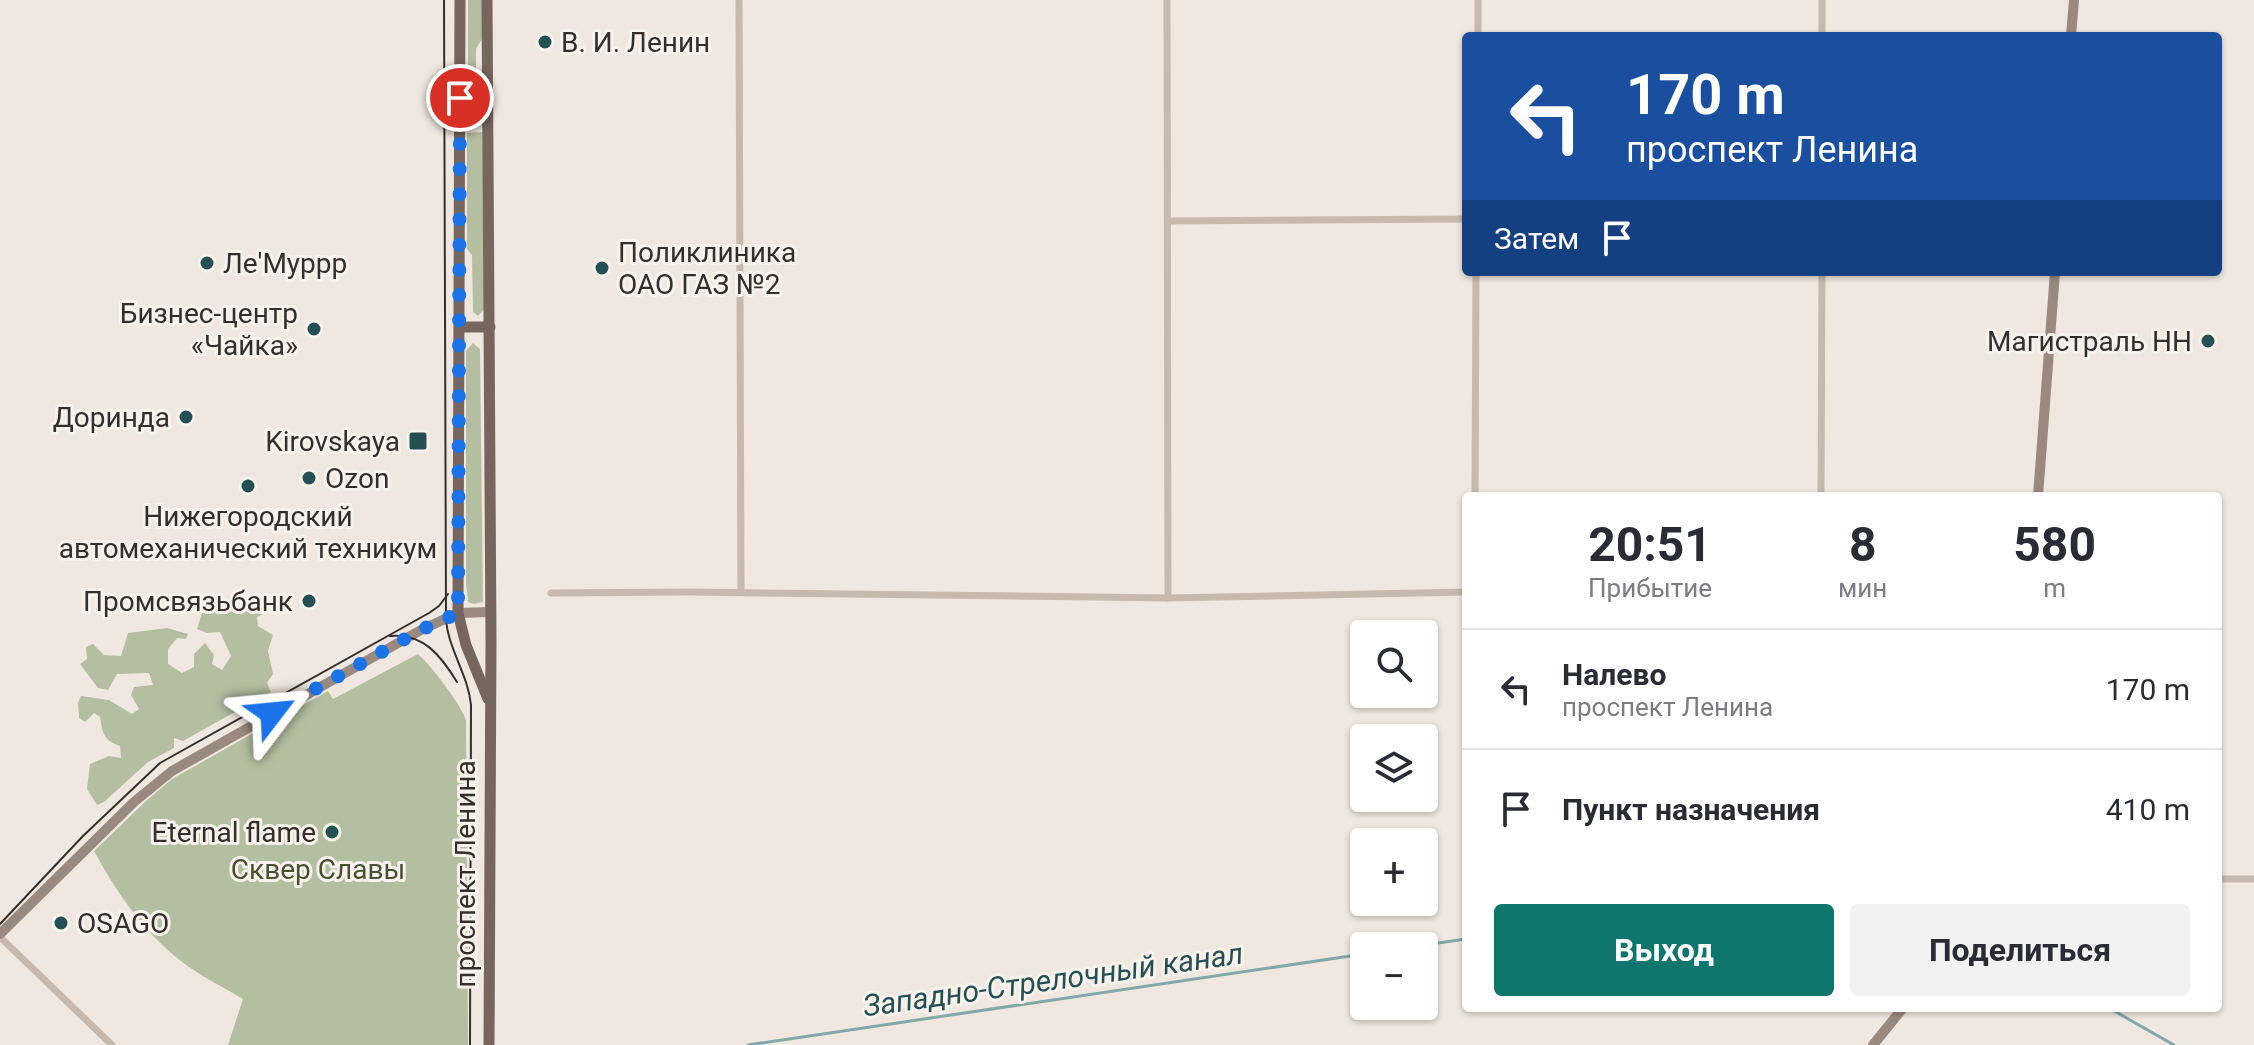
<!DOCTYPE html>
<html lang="ru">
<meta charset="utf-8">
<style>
body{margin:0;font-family:Roboto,sans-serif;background:#f2f2f3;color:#2b2b33;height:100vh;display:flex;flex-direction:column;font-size:30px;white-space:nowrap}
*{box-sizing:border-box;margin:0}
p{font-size:26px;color:#7c7c81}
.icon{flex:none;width:44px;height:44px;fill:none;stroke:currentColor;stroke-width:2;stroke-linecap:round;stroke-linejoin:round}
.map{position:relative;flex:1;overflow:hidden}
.drawer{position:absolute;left:1462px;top:492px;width:760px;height:520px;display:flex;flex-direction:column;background:#fff;border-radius:8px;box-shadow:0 2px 6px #0004}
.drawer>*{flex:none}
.top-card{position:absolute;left:1462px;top:32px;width:760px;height:244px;border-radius:8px;box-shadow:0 2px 6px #0004;background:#1a4fa0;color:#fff;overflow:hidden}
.controls{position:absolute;left:1350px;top:620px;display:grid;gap:16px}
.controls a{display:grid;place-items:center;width:88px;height:88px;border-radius:8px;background:#fff;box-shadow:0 2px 6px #0004;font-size:40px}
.pin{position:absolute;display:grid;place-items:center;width:68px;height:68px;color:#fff;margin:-34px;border:4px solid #fff;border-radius:50%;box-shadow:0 2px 8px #0007}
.me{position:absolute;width:88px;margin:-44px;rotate:61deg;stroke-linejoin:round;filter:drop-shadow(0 0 6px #0008)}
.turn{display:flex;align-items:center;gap:28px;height:168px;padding:0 32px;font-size:36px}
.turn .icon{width:104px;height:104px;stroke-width:2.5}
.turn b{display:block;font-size:56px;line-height:68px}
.then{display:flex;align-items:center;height:76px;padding:0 32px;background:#0003;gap:16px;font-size:30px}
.eta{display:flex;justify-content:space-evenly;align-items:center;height:136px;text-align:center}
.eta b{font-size:48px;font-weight:700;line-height:56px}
.cta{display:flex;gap:16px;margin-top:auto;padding:16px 32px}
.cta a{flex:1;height:92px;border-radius:8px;background:#0f766e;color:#fff;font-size:32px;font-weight:700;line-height:92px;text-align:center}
.cta a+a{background:#f2f2f3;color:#2b2b33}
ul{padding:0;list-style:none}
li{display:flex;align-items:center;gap:24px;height:120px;padding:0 32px;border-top:2px solid #e1e1e2}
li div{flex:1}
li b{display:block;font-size:30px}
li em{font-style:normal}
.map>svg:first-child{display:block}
.green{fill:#b4bea1}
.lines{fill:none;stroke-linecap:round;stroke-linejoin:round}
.stream{stroke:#82a8aa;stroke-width:3}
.street{stroke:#c7b9ad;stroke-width:7}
.secondary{stroke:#9a897e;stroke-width:10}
.primary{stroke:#76665e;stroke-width:11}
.tram{stroke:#362e2b;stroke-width:2}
.route{stroke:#1a73e8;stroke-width:14;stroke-dasharray:0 25.2}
.poi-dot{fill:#255053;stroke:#f8f2ec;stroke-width:3}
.labels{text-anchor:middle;stroke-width:6;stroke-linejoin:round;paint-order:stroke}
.poi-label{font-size:28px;fill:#362e2b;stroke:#f8f2ec;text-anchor:end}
.park-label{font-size:28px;fill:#465231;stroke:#f8f2ec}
.street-label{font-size:28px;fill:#362e2b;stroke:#f8f2ec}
.water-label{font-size:30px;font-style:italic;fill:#255053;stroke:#f8f2ec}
</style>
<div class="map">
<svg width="2254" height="1045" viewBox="0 0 2254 1045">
<rect width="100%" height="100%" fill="#f0e8e0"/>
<g class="green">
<polygon points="468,0 483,0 483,37 476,49 476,74 472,77 468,71"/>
<polygon points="483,132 484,309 478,316 473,312 472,255 467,249 467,133"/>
<polygon points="473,343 480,349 483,602 474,604 468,602 466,583 466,351"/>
<path d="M 252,603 L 265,604 L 267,612 L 257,617 L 258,626 L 273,635 L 268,651 L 273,674 L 267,683 L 271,692 L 183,741 L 174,738 L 174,748 L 148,762 L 104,802 L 97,805 L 87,789 L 90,764 L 109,756 L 121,758 L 120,746 C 104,740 103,735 100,717 L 94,713 L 85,722 L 79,718 L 78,703 L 81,696 L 109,700 L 132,714 L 139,709 L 131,695 L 134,687 L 153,685 L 149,673 L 117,674 L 108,690 L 98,688 L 80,664 L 87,659 L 86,647 L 93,644 L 104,655 L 121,656 L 128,633 L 167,628 L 188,634 L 186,639 L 177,638 L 168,649 L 168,664 L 182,673 L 194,667 L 194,654 L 205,643 L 214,655 L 212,664 L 222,670 L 231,656 L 220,632 L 207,633 L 197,629 L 202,613 L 221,606 L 242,613 Z"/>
<path d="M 418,654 C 431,665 462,706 466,720 L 468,1045 L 228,1045 L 243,999 C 225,988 206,979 189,967 C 147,937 118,895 94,851 L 146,801 L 172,779 L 328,691 L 333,699 Z"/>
</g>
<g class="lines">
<g class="stream">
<polyline points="1417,946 1466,939"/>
<polyline points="2109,1008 2174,1045"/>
<polyline points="748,1045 1364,954"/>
</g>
<g class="street">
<polyline points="739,0 741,592"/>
<polyline points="1167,0 1168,598"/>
<polyline points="1822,0 1822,36"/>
<polyline points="1478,36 1478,0"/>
<polyline points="1168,221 1466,219"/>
<polyline points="1475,496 1476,272"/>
<polyline points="1821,496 1822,272"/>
<polyline points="551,593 689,592 1168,598 1466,592"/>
<polyline points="2218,879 2254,879"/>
<polyline points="0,937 112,1045"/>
</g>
<g class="secondary">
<polyline points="2071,36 2074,0"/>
<polyline points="2038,496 2055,272"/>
<polyline points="0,934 134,802 172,771 421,630 458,613 490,612"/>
<polyline points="1873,1045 1903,1008"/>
</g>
<g class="primary">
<polyline points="460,0 458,613 466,645 488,699"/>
<polyline points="487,0 491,641 489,1045"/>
<polyline points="460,98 488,101"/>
<polyline points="460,327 490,327"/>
</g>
<g class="tram">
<path d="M 444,0 L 446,619 C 448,649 468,674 471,705 L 470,1045"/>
<path d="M 390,636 C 424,633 441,656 457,682"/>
<polyline points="0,924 83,836 160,763 429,613 439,606 448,594"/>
</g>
</g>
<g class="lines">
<polyline class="route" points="272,713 421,630 458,613 460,98"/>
</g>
<g class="poi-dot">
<circle cx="545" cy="42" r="8"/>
<circle cx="207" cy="263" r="8"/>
<circle cx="602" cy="268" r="8"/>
<circle cx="314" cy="329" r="8"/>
<circle cx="2208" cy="341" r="8"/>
<circle cx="186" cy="417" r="8"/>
<rect x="408" y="431" width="20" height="20" rx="4"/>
<circle cx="309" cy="478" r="8"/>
<circle cx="248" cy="486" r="8"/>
<circle cx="309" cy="601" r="8"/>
<circle cx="332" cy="832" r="8"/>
<circle cx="61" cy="923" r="8"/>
</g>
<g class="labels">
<g class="poi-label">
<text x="561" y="52" text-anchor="start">В. И. Ленин</text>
<text x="618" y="262" text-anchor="start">Поликлиника<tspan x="618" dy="32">ОАО ГАЗ №2</tspan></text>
<text x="223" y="273" text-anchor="start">Ле'Муррр</text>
<text x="298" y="323">Бизнес-центр<tspan x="298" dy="32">«Чайка»</tspan></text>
<text x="2192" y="351">Магистраль НН</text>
<text x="170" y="427">Доринда</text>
<text x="400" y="451">Kirovskaya</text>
<text x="325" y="488" text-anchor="start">Ozon</text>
<text x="248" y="526" text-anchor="middle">Нижегородский<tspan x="248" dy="32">автомеханический техникум</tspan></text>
<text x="293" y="611">Промсвязьбанк</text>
<text x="316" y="842">Eternal flame</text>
<text x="77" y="933" text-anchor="start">OSAGO</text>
</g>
<g class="park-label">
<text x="318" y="879">Сквер Славы</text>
</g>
<g class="street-label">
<text transform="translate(465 874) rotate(-90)" y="10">проспект Ленина</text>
</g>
<g class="water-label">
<text transform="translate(1053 980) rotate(-8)" y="10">Западно-Стрелочный канал</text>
</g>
</g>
</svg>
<div class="controls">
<a><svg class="icon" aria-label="search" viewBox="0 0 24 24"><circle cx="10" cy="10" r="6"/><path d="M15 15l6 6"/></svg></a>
<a><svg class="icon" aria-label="layers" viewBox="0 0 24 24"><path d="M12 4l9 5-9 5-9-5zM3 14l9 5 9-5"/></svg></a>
<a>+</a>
<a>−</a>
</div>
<div class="pin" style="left:460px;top:98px;background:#d93025"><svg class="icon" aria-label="arrive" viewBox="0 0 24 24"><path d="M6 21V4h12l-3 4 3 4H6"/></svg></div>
<svg class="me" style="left:272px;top:713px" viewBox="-20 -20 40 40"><path d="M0-17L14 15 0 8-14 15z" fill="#1a73e8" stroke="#fff" stroke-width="4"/></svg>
<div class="top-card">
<div class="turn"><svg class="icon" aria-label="left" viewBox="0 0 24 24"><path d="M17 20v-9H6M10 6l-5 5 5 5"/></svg><div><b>170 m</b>проспект Ленина</div></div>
<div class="then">Затем<svg class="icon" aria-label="arrive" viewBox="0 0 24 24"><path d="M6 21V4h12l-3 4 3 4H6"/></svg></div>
</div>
<section class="drawer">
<div class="eta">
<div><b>20:51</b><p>Прибытие</p></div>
<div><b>8</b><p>мин</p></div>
<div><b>580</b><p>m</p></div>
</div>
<ul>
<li><svg class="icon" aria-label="left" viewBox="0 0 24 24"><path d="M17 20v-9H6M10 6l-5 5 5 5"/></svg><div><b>Налево</b><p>проспект Ленина</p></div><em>170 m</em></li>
<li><svg class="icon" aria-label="arrive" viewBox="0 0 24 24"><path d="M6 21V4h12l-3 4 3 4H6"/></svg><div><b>Пункт назначения</b></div><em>410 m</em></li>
</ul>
<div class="cta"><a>Выход</a><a>Поделиться</a></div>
</section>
</div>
